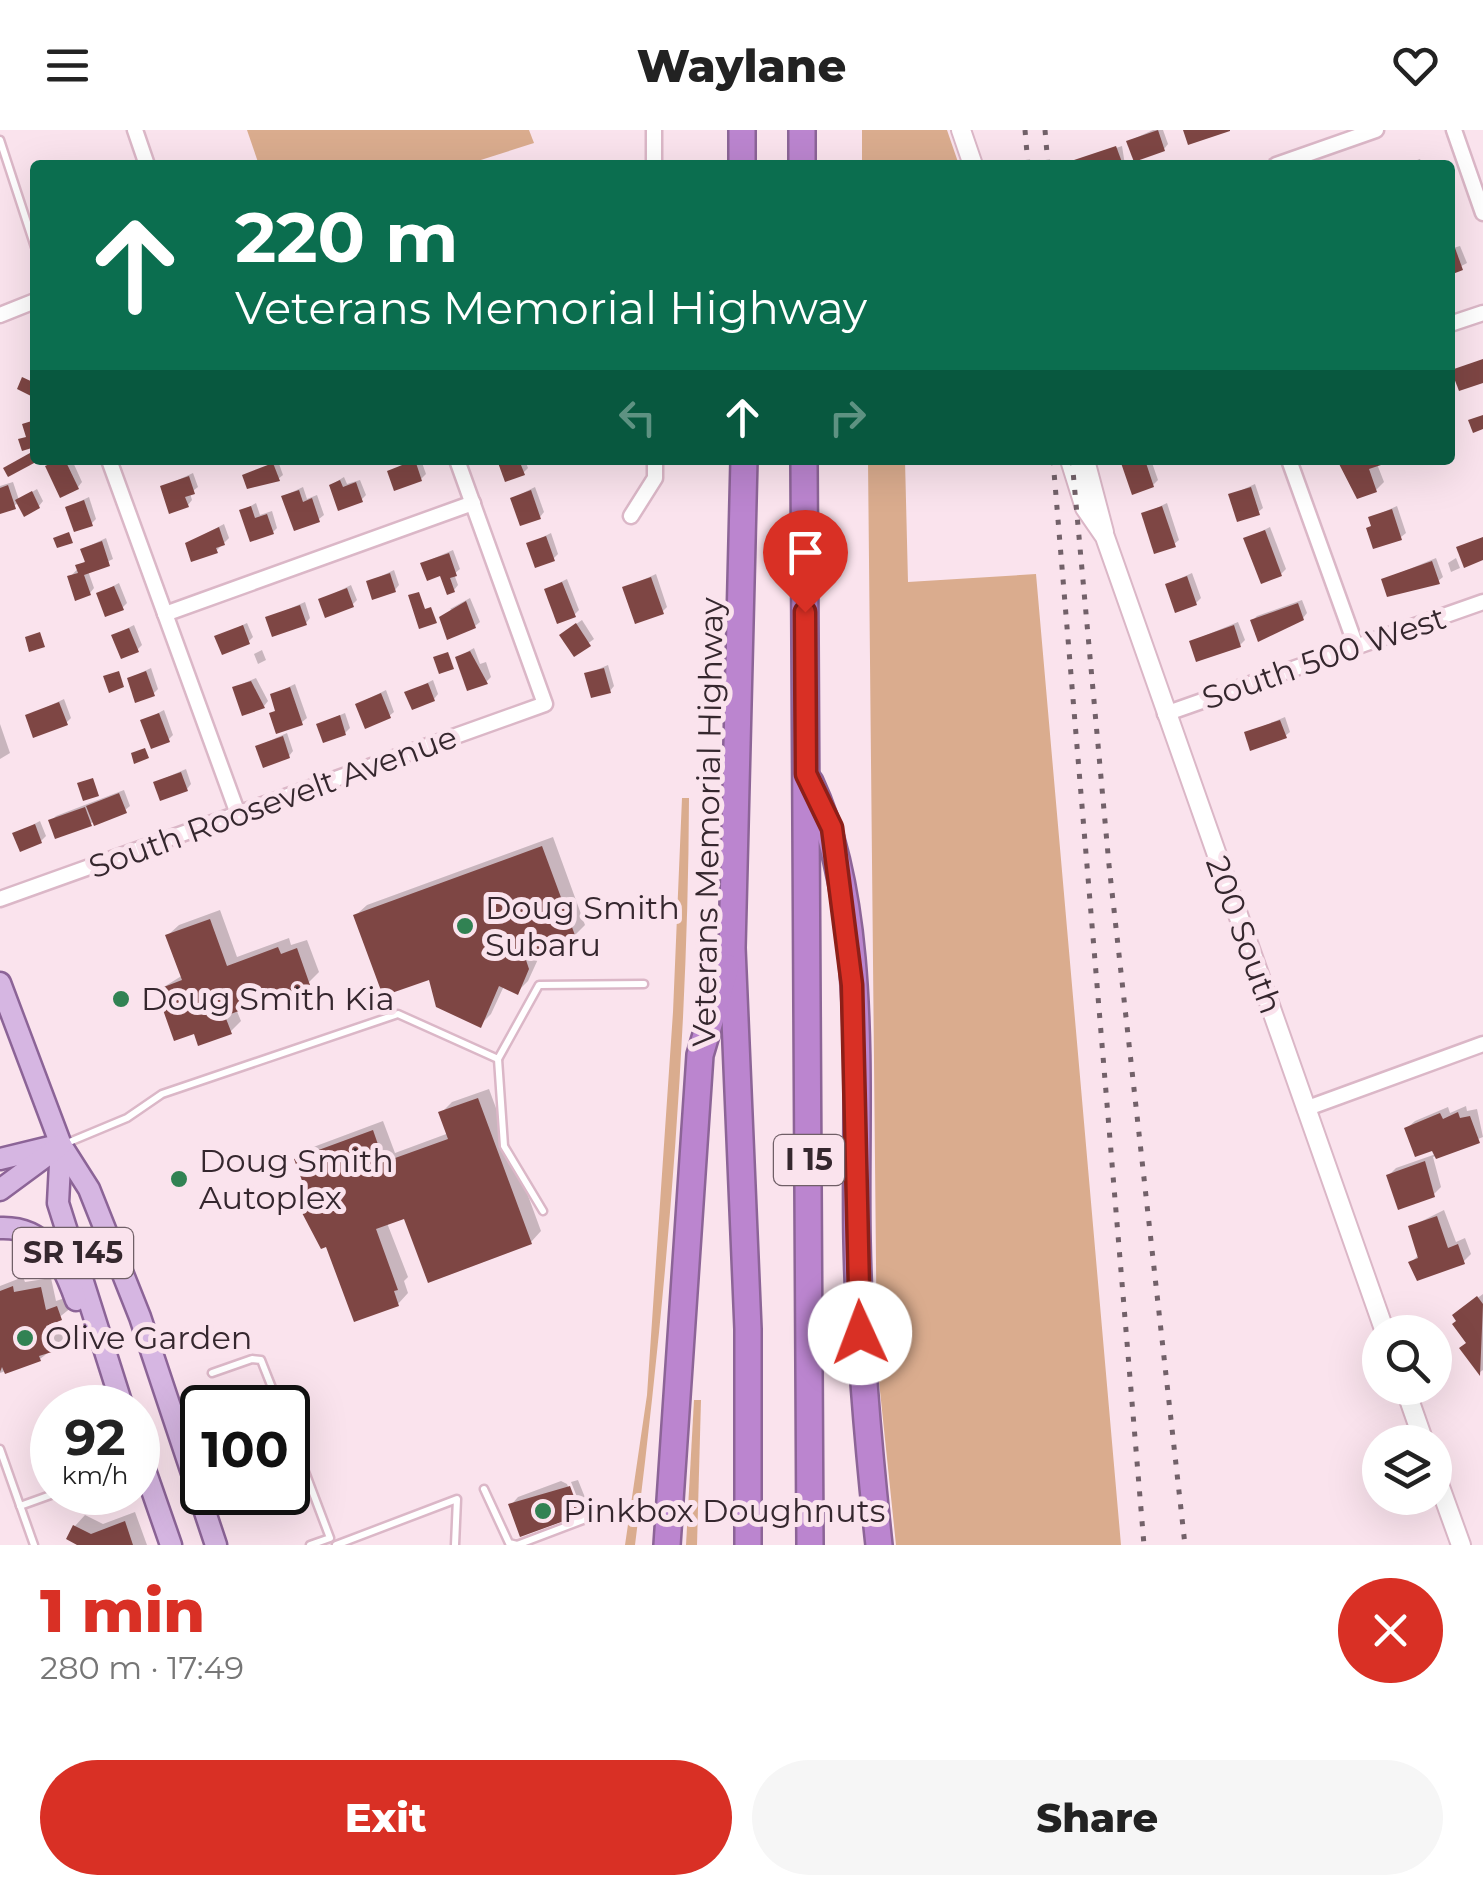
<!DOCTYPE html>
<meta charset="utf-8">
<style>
body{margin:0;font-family:Montserrat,sans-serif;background:#f6f6f6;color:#222;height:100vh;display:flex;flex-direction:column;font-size:38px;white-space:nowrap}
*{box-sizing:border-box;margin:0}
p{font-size:32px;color:#767676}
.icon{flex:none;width:55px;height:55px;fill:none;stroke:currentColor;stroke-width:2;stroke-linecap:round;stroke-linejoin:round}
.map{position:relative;height:1415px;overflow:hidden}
.side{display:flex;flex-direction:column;background:#fff;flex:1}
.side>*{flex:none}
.hud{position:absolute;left:30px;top:30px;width:1425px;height:305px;border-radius:10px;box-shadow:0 10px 40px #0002;background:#0b6e4f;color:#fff;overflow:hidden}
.controls{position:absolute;left:1362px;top:1185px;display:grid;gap:20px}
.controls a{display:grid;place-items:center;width:90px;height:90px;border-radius:50%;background:#fff;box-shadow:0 10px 40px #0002;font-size:50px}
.speed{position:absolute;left:30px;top:1255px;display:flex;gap:20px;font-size:50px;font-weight:700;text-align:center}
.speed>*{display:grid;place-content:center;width:130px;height:130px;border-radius:50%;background:#fff;box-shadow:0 10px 40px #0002;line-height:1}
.speed small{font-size:25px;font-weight:400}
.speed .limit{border:5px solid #111;border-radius:15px;background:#fff;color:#111}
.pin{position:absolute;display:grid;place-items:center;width:85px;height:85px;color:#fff;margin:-102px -42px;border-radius:50% 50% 50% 0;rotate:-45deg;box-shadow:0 0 10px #0007}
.pin .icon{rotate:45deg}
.me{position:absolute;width:110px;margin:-55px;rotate:358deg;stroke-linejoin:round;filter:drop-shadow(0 0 8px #0008)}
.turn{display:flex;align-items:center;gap:35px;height:210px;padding:0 40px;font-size:45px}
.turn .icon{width:130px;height:130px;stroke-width:2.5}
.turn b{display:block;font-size:70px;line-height:85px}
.lanes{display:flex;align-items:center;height:95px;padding:0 40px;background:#0003;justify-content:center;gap:50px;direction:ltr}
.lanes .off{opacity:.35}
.round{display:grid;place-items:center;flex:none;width:105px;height:105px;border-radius:52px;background:#f6f6f6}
.head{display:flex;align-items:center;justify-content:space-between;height:170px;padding:0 40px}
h1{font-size:60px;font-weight:800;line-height:75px;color:#d93025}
.cta{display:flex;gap:20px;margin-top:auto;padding:20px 40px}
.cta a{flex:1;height:115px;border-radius:60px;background:#d93025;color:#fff;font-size:40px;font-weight:800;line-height:115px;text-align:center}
.cta a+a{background:#f6f6f6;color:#222}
header{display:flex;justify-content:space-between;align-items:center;height:130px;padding:0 40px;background:#fff;font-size:45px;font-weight:800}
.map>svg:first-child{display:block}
.green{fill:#daac8e}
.shadow{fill:#0003}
.building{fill:#7e4644}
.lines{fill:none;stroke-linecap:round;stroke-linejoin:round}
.service-casing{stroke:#dbb7c7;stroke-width:11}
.minor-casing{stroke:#dbb7c7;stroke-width:19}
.tertiary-casing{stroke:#dbb7c7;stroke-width:22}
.primary-casing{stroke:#8c6497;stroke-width:25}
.motorway-casing{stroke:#8c6497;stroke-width:30}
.service{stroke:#fff;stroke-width:6}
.minor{stroke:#fff;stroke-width:14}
.tertiary{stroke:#fff;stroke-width:18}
.primary{stroke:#d6b6e2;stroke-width:20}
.motorway{stroke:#bb85cf;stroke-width:25}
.rail{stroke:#726169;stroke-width:5;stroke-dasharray:5 10;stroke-linecap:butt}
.route-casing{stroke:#8d1f18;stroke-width:25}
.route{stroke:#d93025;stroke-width:18}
.poi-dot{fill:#318253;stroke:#fae3ed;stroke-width:4}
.labels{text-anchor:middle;stroke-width:10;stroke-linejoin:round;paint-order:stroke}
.shield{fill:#fae3ed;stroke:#705f67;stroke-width:2.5}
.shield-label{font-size:30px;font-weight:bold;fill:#35272e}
.street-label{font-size:32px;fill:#35272e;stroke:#fae3ed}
.poi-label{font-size:32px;fill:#35272e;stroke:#fae3ed;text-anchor:start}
</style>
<header><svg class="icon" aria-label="menu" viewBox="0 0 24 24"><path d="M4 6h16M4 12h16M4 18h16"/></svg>Waylane<svg class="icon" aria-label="heart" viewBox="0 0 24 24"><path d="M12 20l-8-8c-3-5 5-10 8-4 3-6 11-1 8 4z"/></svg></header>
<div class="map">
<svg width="1483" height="1415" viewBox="0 0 1483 1415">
<rect width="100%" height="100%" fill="#fae3ed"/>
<g class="green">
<polygon points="247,0 529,0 534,13 465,35 259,35"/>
<polygon points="862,0 947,0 959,35 862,35"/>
<polygon points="868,330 905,330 908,452 1036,444 1121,1415 896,1415 877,1232"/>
<path d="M 682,668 L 689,668 C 688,918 666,1166 635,1415 L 625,1415 L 647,1265 L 673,882 Z"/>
<polygon points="694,1270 701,1270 697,1415 686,1415"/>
</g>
<g class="shadow">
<polygon points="1153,0 1163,0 1168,14 1164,19 1129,11"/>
<polygon points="1122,16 1125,35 1079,35 1079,31"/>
<polygon points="1420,29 1423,35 1403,35"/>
<polygon points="1460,116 1467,133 1450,142 1450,119"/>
<polygon points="58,330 72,330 82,352 78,357 53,332"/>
<polygon points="410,330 421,330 426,344 421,349 390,342"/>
<polygon points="500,330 525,330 528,338 523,343"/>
<polygon points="1128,330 1151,330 1158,350 1153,355 1124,334"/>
<polygon points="1340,330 1385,330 1377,334 1384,352 1376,360"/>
<polygon points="278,331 283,345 278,349 245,346"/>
<polygon points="193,343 198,357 190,363 192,370 188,375 163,357"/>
<polygon points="344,347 347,354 360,350 366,365 361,370 331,355"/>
<polygon points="13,352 19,370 37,359 43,371 39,376 19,373 0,382 0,356"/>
<polygon points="1255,354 1263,378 1258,382 1231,365"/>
<polygon points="303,357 307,369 317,365 324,385 319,389 284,366"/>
<polygon points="535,357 544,382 540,387 513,368"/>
<polygon points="89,367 96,389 91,394 68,377"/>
<polygon points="256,373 260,385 272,381 277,398 273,402 242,381"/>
<polygon points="1167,373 1179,410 1174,414 1144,384"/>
<polygon points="1397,376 1406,403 1401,407 1373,395 1370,388"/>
<polygon points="224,394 229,408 216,421 188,413"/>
<polygon points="1270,397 1286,439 1281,444 1246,409"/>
<polygon points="551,403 558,424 554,428 529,414"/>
<polygon points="106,408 113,429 88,441 94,458 90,463 70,447 86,430 83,419"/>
<polygon points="453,420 460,439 454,444 458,455 454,460 442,443 423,433"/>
<polygon points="1436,428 1443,447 1438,451 1383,450"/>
<polygon points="1456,428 1460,438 1451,442 1448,433"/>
<polygon points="394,440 399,455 395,460 369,452"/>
<polygon points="1192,443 1201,468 1196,473 1168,454"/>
<polygon points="656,444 667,477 663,481 625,458"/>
<polygon points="567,449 579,480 574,485 547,459"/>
<polygon points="119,453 127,473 122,478 98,464"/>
<polygon points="351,455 357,470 352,475 321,470"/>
<polygon points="470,468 480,492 475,496 450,479"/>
<polygon points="1302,470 1307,483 1303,488 1259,508 1253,490 1257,486"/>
<polygon points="305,472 310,488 306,493 268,488"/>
<polygon points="582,490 594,509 574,524 566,501"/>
<polygon points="1238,492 1245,510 1240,515 1192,511"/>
<polygon points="247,493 253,507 248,512 217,507"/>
<polygon points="134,495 142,515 137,520 114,505"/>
<polygon points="474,518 480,534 486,532 491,547 486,552 458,527"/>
<polygon points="262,520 266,530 258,534 254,524"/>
<polygon points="608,535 614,556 610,561 587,544"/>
<polygon points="151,538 158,559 154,563 130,548"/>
<polygon points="256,548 268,571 264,576 235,557"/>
<polygon points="433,550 438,564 434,569 407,563"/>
<polygon points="295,554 307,588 302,592 277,579 272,565"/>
<polygon points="386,560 394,582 389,586 358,574"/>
<polygon points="64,569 71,588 66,593 28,586"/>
<polygon points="164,580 173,605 169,609 143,591"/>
<polygon points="345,583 350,598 345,603 319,594"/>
<polygon points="1285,587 1290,602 1285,606 1247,603"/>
<polygon points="0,594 10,623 0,629"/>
<polygon points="287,603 293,621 289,626 258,616"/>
<polygon points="186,639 191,654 187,659 156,652"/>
<polygon points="124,660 130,676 125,680 57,706 51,691 56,686"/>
<polygon points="40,691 46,706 41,711 15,704"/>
<polygon points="553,707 585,795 574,806 536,820 539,827 528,851 517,862 504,856 491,884 480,895 356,785 367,775"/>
<polygon points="220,780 237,827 289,808 291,815 307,810 319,842 308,853 236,879 241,891 230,902 195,900 159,860 183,845 168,805 179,795"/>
<polygon points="489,959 541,1101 531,1112 406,1086 387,1093 408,1147 404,1151 408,1163 398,1174 328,1114 301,1058 306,1054 297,1029 308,1019 383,991 395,1023 449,1003 441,983 452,972"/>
<polygon points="1466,976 1467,981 1477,979 1483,1007 1433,1027 1441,1057 1433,1065 1389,1045 1396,1038 1436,1024 1407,998 1415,991 1448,977 1450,983"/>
<polygon points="1444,1080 1456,1112 1465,1108 1471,1124 1463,1132 1411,1132 1420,1124 1410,1097"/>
<polygon points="23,1147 25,1152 51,1148 56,1171 68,1167 72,1177 57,1189 64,1208 54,1218 40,1229 0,1243 0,1156"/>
<polygon points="1483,1164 1483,1240 1480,1242 1462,1218 1468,1212 1460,1181"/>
<polygon points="578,1350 586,1370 581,1377 571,1352"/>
<polygon points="561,1351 567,1354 577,1381 574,1384 511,1375 518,1367"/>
<polygon points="135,1382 147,1415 83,1415 75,1396 85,1385 103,1394"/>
</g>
<g class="building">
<polygon points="1158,0 1165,21 1134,32 1126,11"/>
<polygon points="1183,0 1230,0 1230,1 1188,15"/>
<polygon points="1116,16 1123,35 1076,35 1074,30"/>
<polygon points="1455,118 1463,140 1450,145 1450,120"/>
<polygon points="1483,229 1483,253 1459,261 1451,240"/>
<polygon points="22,247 35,253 35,268 17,259"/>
<polygon points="1483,285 1483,299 1473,303 1468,290"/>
<polygon points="35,290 35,317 22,321 18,309 26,307 22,294"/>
<polygon points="30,323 36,332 8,347 3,338"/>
<polygon points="58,330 65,330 79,359 60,368 45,336"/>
<polygon points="415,330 422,351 394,361 387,341"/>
<polygon points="497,330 519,330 525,345 505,352"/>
<polygon points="1130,330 1145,330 1154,357 1132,365 1121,333"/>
<polygon points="1337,330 1382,330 1384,334 1369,339 1377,362 1357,369"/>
<polygon points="273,333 280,351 247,359 242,345"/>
<polygon points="189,346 195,364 185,367 189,377 169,384 160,356"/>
<polygon points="340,350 343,357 356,352 363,372 338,381 329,355"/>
<polygon points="8,355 16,379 0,384 0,358"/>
<polygon points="1251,357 1260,385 1237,392 1228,364"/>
<polygon points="299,360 303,372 312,368 320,392 294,401 281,366"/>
<polygon points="531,360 541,389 520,396 510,368"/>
<polygon points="32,361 40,378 24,387 15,370"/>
<polygon points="84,370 93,396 74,402 65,377"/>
<polygon points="251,376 255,388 267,384 274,404 250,412 239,380"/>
<polygon points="1162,376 1176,417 1154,424 1141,383"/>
<polygon points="1392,379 1402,410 1373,419 1366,398 1371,396 1368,387"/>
<polygon points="219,397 225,415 216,418 218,423 191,432 185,413"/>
<polygon points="1265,400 1282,446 1261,454 1243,408"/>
<polygon points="69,402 73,413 57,418 53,408"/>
<polygon points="546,406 555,431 535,438 526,413"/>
<polygon points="1483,407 1483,430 1464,438 1456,417"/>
<polygon points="102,411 110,436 84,445 91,465 75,471 67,446 78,443 75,435 85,432 80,419"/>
<polygon points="449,423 457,446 450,448 455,462 447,465 440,446 427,451 420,433"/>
<polygon points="1432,431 1440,454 1387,467 1381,449"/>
<polygon points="390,443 396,462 372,470 366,451"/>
<polygon points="1187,446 1197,475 1175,483 1165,454"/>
<polygon points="651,447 664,484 635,494 622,457"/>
<polygon points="562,452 576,487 557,494 544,459"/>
<polygon points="114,456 124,480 105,487 96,463"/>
<polygon points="347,458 354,477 325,488 318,469"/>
<polygon points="419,462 425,479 431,477 437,493 419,499 408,465"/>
<polygon points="466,471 476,498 447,510 439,487"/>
<polygon points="1298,473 1304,490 1258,512 1250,490"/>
<polygon points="300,475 307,495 272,507 265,487"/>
<polygon points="576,493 591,516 574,527 559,505"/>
<polygon points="243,495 250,514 222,525 214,506"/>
<polygon points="1234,495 1241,517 1196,532 1189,511"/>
<polygon points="129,498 139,522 121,529 111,505"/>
<polygon points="40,502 45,517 29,522 25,507"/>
<polygon points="470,521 488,554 467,561 455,527"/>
<polygon points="448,522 454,539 439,544 433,527"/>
<polygon points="604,538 611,563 591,568 584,543"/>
<polygon points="119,541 124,557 109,563 103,546"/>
<polygon points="146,541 155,566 135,573 127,548"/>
<polygon points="251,551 265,578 242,586 232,557"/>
<polygon points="428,553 435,571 412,580 404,562"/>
<polygon points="290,557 303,595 276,604 269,583 275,581 270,564"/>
<polygon points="381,563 391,588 365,599 355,574"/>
<polygon points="59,572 68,595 33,608 25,585"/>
<polygon points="159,583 170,612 151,619 140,590"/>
<polygon points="340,585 346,605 323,613 316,594"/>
<polygon points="1280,590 1287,608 1250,621 1244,602"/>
<polygon points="283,606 290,628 263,638 255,616"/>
<polygon points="145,618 149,628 134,634 131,623"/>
<polygon points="181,642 188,661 160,671 153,652"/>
<polygon points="93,648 99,666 83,671 77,653"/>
<polygon points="119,663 127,683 94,696 86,676"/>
<polygon points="85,677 92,696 55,709 48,690"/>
<polygon points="35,694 42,713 20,722 12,703"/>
<polygon points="542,716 576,808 525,827 529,839 518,865 499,856 481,898 436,877 429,850 383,866 353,785"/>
<polygon points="210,789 227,836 278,817 281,824 297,818 310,855 225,886 232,904 198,916 194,904 174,911 156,860 182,850 165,805"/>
<polygon points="478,968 532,1114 428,1153 404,1089 376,1099 398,1160 394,1161 399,1176 354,1192 326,1117 321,1119 301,1081 306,1079 298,1058 304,1056 294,1029 373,1000 384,1032 448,1009 438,982"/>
<polygon points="1458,982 1460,988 1470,986 1480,1013 1436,1029 1432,1021 1415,1027 1404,998 1440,983 1443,989"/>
<polygon points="1425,1031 1435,1067 1398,1080 1386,1045"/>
<polygon points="1437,1086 1448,1118 1458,1114 1465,1134 1417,1151 1408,1132 1418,1128 1408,1096"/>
<polygon points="13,1156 14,1162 41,1157 46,1180 57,1176 62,1190 46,1196 55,1221 39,1226 41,1231 5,1244 2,1237 0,1242 0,1161"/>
<polygon points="1477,1166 1483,1174 1480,1246 1459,1218 1466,1213 1452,1194 1456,1191 1452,1185"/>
<polygon points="570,1356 579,1380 574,1382 575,1387 520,1407 508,1374"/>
<polygon points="125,1391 133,1415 77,1415 66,1409 73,1395 91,1404"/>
</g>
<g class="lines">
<g class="service-casing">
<g id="service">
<polyline points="0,10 35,117"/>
<polyline points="498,929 504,1016 543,1081"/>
<polyline points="67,1013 127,988 162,964 398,884 498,929 539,855 644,854"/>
<polyline points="212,1243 252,1229 261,1230 280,1278"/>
<polyline points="288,1297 330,1408 310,1415"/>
<polyline points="0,1319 34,1415"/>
<polyline points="484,1359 509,1413 517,1415 591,1387"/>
<polyline points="20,1376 59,1362"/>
<polyline points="336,1415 457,1369 455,1415"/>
</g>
</g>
<g class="minor-casing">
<g id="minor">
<polyline points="135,0 147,35"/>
<polyline points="654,0 654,35"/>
<polyline points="1454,0 1483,83"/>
<polyline points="1276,35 1376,0"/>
<polyline points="0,185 35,171"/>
<polyline points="1450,194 1483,183"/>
<polyline points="109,330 238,684"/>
<polyline points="1289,330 1356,516"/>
<polyline points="631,386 655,348 655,330"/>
<polyline points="165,484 473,373"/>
<polyline points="1165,584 1483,472"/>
<polyline points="0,769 545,574 457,330"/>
<polyline points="1305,979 1483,914"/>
</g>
</g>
<g class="tertiary-casing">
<g id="tertiary">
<polyline points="961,0 973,35"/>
<polyline points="1070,330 1085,378 1105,407 1385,1202"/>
<polyline points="1085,330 1104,402"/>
<polyline points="1405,1258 1424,1312"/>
<polyline points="1435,1343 1461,1415"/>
</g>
</g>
<g class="primary-casing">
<g id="primary">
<polyline points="0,853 61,1015 89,1059 140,1187 216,1415"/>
<polyline points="61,1015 58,1073 123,1278"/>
<polyline points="0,1029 54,1016"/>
<polyline points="0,1060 61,1015"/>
<path d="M 0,1098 C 46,1096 62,1131 76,1170"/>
<polyline points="138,1320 171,1415"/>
</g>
</g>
<g class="motorway-casing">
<g id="motorway">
<polyline points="742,0 742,35"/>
<polyline points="802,0 802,35"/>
<polyline points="744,330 732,818 748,1199 748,1415"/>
<polyline points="804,330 810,1415"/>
<path d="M 810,652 C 871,782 854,969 857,1111 C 859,1213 868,1314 879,1415"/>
<polyline points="667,1415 700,925 726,837"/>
</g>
</g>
<use href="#service" class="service"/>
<use href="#minor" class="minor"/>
<use href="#tertiary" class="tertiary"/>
<use href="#primary" class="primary"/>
<use href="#motorway" class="motorway"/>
<g class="rail">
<polyline points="1025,0 1028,35"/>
<polyline points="1045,0 1048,35"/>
<polyline points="1053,330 1144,1415"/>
<polyline points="1072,330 1109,735 1185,1415"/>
</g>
</g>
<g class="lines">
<g class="route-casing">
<polyline id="route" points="805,482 806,644 832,698 852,855 860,1203"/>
</g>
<use href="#route" class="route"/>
</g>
<g class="poi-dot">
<circle cx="465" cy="796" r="10"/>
<circle cx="121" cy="869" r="10"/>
<circle cx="179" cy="1049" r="10"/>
<circle cx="25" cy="1208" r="10"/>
<circle cx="543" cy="1381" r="10"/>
</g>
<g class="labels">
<g class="shield">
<rect x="774" y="1005" width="70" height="50" rx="8"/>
<rect x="13" y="1098" width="120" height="50" rx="8"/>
</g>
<g class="shield-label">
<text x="809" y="1040">I 15</text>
<text x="73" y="1133">SR 145</text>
</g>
<g class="street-label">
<text transform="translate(1324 528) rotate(-19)" y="11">South 500 West</text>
<text transform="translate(273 672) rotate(-20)" y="11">South Roosevelt Avenue</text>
<text transform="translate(708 692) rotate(-89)" y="11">Veterans Memorial Highway</text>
<text transform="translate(1244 805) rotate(70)" y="11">200 South</text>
</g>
<g class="poi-label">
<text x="485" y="789">Doug Smith<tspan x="485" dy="37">Subaru</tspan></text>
<text x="141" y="880">Doug Smith Kia</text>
<text x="199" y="1042">Doug Smith<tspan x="199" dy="37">Autoplex</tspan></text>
<text x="45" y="1219">Olive Garden</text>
<text x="563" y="1392">Pinkbox Doughnuts</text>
</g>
</g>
</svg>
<div class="controls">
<a><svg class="icon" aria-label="search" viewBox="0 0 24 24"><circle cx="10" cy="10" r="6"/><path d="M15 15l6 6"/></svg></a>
<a><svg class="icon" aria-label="layers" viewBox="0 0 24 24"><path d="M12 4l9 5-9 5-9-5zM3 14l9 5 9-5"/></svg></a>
</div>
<div class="speed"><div>92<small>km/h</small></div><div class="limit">100</div></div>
<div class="pin" style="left:805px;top:482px;background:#d93025"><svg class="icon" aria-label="arrive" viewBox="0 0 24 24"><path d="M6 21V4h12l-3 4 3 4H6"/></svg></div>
<svg class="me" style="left:860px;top:1203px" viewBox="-20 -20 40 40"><circle r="19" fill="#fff"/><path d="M0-13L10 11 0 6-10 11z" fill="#d93025"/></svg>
<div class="hud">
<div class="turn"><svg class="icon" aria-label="ahead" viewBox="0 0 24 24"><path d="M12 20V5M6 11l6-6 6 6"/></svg><div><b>220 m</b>Veterans Memorial Highway</div></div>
<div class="lanes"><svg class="icon off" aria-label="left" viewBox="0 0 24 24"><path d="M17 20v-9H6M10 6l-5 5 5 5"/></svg><svg class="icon" aria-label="ahead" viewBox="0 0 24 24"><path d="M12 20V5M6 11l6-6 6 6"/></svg><svg class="icon off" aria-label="right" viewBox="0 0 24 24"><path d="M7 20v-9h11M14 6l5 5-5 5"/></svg></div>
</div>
</div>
<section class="side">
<div class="head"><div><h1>1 min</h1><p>280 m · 17:49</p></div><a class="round" style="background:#d93025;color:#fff"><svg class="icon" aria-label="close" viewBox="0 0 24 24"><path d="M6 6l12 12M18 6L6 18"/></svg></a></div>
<div class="cta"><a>Exit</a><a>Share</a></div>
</section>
